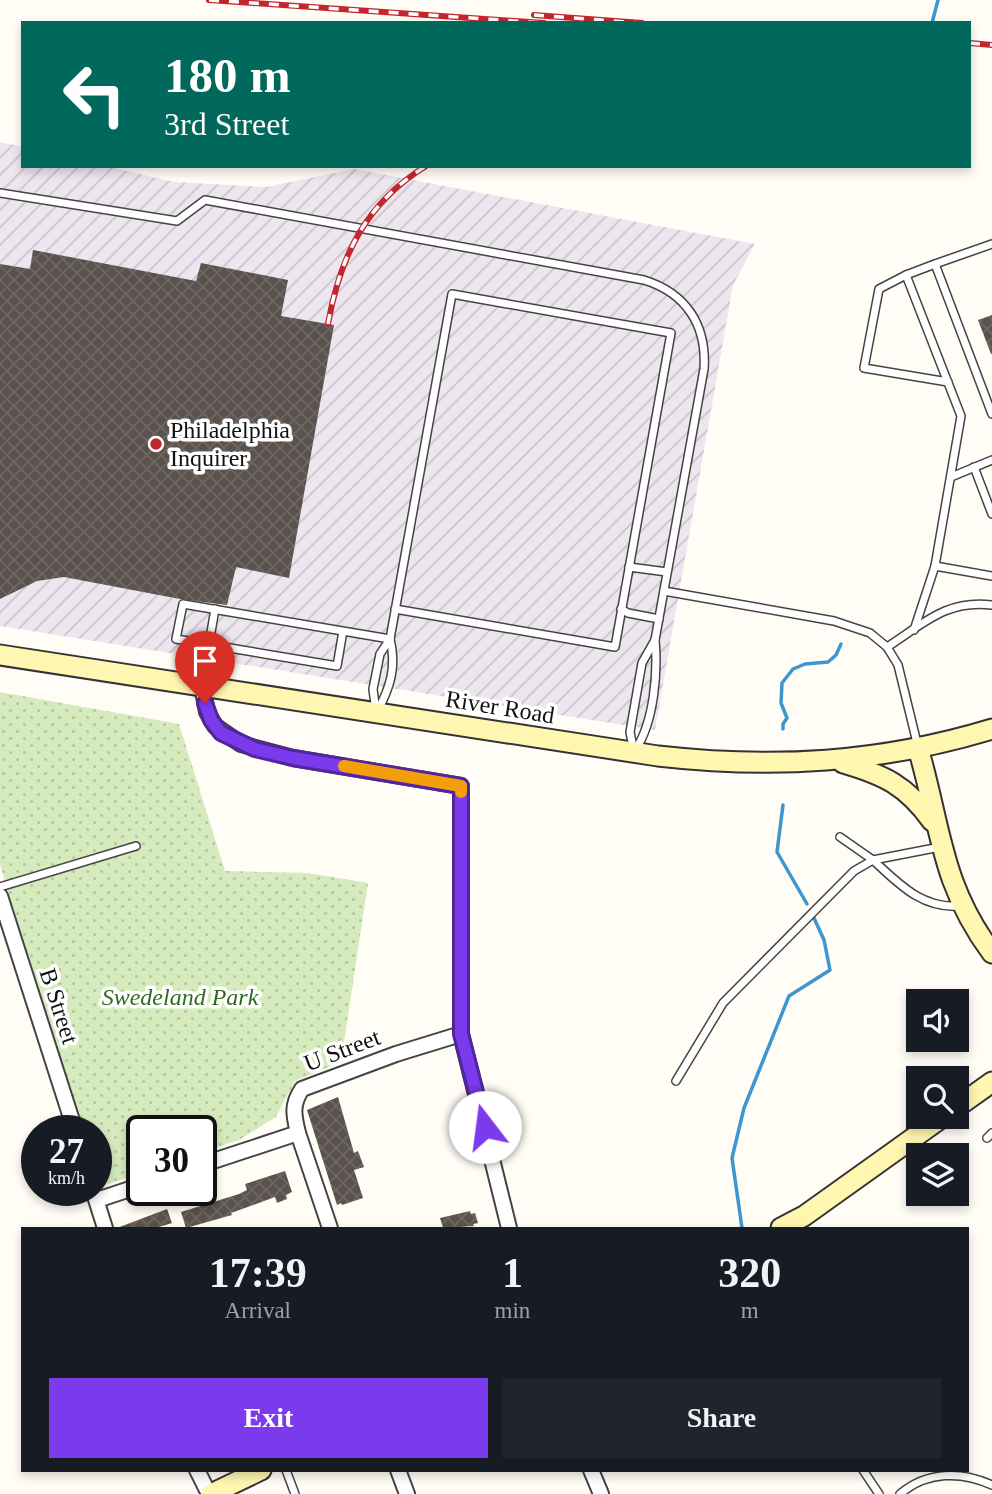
<!DOCTYPE html>
<style>
body{margin:0;font-family:"Times New Roman",serif;background:#20242c;color:#f1f3f6;height:100vh;display:flex;flex-direction:column;font-size:26px;white-space:nowrap}
*{box-sizing:border-box;margin:0}
p{font-size:23px;color:#9ea1a6}
.icon{flex:none;width:38px;height:38px;fill:none;stroke:currentColor;stroke-width:2;stroke-linecap:round;stroke-linejoin:round}
.map{position:relative;flex:1;overflow:hidden}
.sheet{position:absolute;left:21px;top:1227px;width:948px;height:245px;display:flex;flex-direction:column;background:#171b24;border-radius:0px;box-shadow:0 4px 10px #0003}
.sheet>*{flex:none}
.hud{position:absolute;left:21px;top:21px;width:950px;height:147px;border-radius:0px;box-shadow:0 4px 10px #0003;background:#00695c;color:#fff;overflow:hidden}
.buttons{position:absolute;left:906px;top:989px;display:grid;gap:14px}
.buttons a{display:grid;place-items:center;width:63px;height:63px;border-radius:0px;background:#171b24;box-shadow:0 4px 10px #0003;font-size:35px}
.speed{position:absolute;left:21px;top:1115px;display:flex;gap:14px;font-size:35px;font-weight:700;text-align:center}
.speed>*{display:grid;place-content:center;width:91px;height:91px;border-radius:50%;background:#171b24;box-shadow:0 4px 10px #0003;line-height:1}
.speed small{font-size:18px;font-weight:400}
.speed .limit{border:4px solid #111;border-radius:10px;background:#fff;color:#111}
.pin{position:absolute;display:grid;place-items:center;width:60px;height:60px;color:#fff;margin:-72px -30px;border-radius:50% 50% 50% 0;rotate:-45deg;box-shadow:0 0 7px #0007}
.pin .icon{rotate:45deg}
.me{position:absolute;width:77px;margin:-38px;rotate:345deg;stroke-linejoin:round;filter:drop-shadow(0 0 5px #0008)}
.turn{display:flex;align-items:center;gap:24px;height:147px;padding:0 28px;font-size:32px}
.turn .icon{width:91px;height:91px;stroke-width:2.5}
.turn b{display:block;font-size:49px;line-height:60px}
.eta{display:flex;justify-content:space-evenly;align-items:center;height:119px;text-align:center}
.eta b{font-size:42px;font-weight:700;line-height:49px}
.action{display:flex;gap:14px;margin-top:auto;padding:14px 28px}
.action a{flex:1;height:80px;border-radius:0px;background:#7c3aed;color:#fff;font-size:28px;font-weight:700;line-height:80px;text-align:center}
.action a+a{background:#20242c;color:#f1f3f6}
.map>svg:first-child{display:block}
.industrial{fill:url(#industrial-furrows)}
.park{fill:url(#park-dots)}
.lines{fill:none;stroke-linecap:round;stroke-linejoin:round}
.stream{stroke:#3f96cf;stroke-width:3.5}
.building{fill:url(#building-cross-hatch)}
.lane-casing{stroke:#444;stroke-width:10}
.street-casing{stroke:#444;stroke-width:18}
.secondary-casing{stroke:#333;stroke-width:23}
.lane{stroke:#fff;stroke-width:7}
.street{stroke:#fff;stroke-width:14}
.secondary{stroke:#fff6b0;stroke-width:19}
.rail-casing{stroke:#c4262e;stroke-width:6}
.rail{stroke:#fff;stroke-width:3.5;stroke-dasharray:10;stroke-linecap:butt}
.route-casing{stroke:#51269a;stroke-width:18}
.route{stroke:#7c3aed;stroke-width:12}
.slow{stroke:#f59e0b;stroke-width:12}
.poi-dot{fill:#c4262e;stroke:#fff;stroke-width:2.5}
.labels{text-anchor:middle;stroke-width:7;stroke-linejoin:round;paint-order:stroke}
.poi-label{font-size:24px;fill:#111;stroke:#fff;text-anchor:start}
.street-label{font-size:24px;fill:#111;stroke:#fff}
.park-label{font-size:24px;font-style:italic;fill:#2f6b1f;stroke:#fff}
</style>
<div class="map">
<svg width="992" height="1494" viewBox="0 0 992 1494">
<defs>
<pattern id="industrial-furrows" width="10" height="10" patternUnits="userSpaceOnUse" patternTransform="scale(1.75)"><rect width="10" height="10" fill="#eee6ef"/><path d="M-1 1l2-2M0 10L10 0M9 11l2-2" fill="none" stroke="#cbc4cc"/></pattern>
<pattern id="park-dots" width="8" height="8" patternUnits="userSpaceOnUse" patternTransform="scale(1.75)"><rect width="8" height="8" fill="#d5ebbd"/><path d="M2 2h.1M6 6h.1" fill="none" stroke="#b6c8a1" stroke-width="1.8" stroke-linecap="round"/></pattern>
<pattern id="building-cross-hatch" width="8" height="8" patternUnits="userSpaceOnUse" patternTransform="scale(1.75)"><rect width="8" height="8" fill="#5a524d"/><path d="M0 0l8 8M0 8l8-8" fill="none" stroke="#6d6662"/></pattern>
</defs>
<rect width="100%" height="100%" fill="#fffdf5"/>
<polygon class="industrial" points="0,142 23,147 23,166 106,166 174,182 266,187 354,169 755,244 733,285 655,730 0,626"/>
<polygon class="park" points="0,692 179,724 225,871 308,873 368,883 341,1062 295,1081 276,1117 239,1140 201,1152 201,1130 142,1130 142,1173 102,1186 96,1168 96,1130 84,1130 21,937 0,864"/>
<g class="lines">
<g class="stream">
<polyline points="932,23 938,0"/>
<polyline points="783,729 783,724 787,718 781,703 782,683 793,669 805,664 828,662 836,655 841,644"/>
<polyline points="783,805 777,852 807,904"/>
<polyline points="742,1228 732,1158 744,1108 789,996 830,970 824,940 814,918"/>
</g>
</g>
<g class="building">
<polygon points="33,250 196,281 201,263 288,280 281,316 334,325 289,578 236,567 227,605 180,599 64,577 37,581 0,599 0,264 30,269"/>
<polygon points="992,315 992,354 991,354 978,320"/>
<polygon points="338,1097 354,1153 358,1151 364,1167 354,1170 363,1198 342,1205 341,1203 337,1205 307,1110"/>
<polygon points="285,1171 292,1192 286,1195 287,1199 277,1203 275,1197 231,1213 232,1215 186,1228 181,1212 239,1194 247,1190 245,1184"/>
<polygon points="167,1209 172,1223 156,1228 117,1228"/>
<polygon points="470,1211 471,1214 475,1213 478,1223 473,1224 474,1226 443,1228 440,1218"/>
</g>
<g class="lines">
<g class="lane-casing">
<g id="lane">
<path d="M 0,193 L 177,221 L 205,200 L 644,280 C 686,293 707,325 704,369 L 655,640 C 658,673 654,721 636,749"/>
<polyline points="935,264 992,244"/>
<polyline points="906,275 935,264 992,414"/>
<polyline points="974,467 992,514"/>
<polyline points="951,477 992,460"/>
<polyline points="935,566 961,416 906,275 879,289 864,368 948,382"/>
<polyline points="629,567 667,572"/>
<polyline points="664,591 834,621 870,633 887,647 898,665 918,747"/>
<polyline points="621,609 628,613 659,619"/>
<polyline points="914,630 935,566 992,576"/>
<polyline points="343,631 337,666 176,639 183,604 390,639"/>
<polyline points="209,644 215,609"/>
<path d="M 887,647 C 923,624 947,599 992,605"/>
<polyline points="376,712 373,689 380,654 390,639 452,294 671,333 615,647 395,609"/>
<path d="M 377,712 C 390,688 397,667 390,639"/>
<polyline points="634,752 630,732 642,663 655,640"/>
<polyline points="840,837 873,860 940,847"/>
<polyline points="0,887 136,846"/>
<path d="M 676,1081 L 723,1003 L 854,871 L 873,860 C 899,884 922,909 960,906"/>
<polyline points="987,1138 992,1133"/>
<polyline points="286,1470 295,1494"/>
<polyline points="863,1470 879,1494"/>
<path d="M 900,1494 C 927,1471 961,1471 992,1485"/>
</g>
</g>
<g class="street-casing">
<g id="street">
<polyline points="202,686 207,712 215,726 241,744 293,758 461,786 461,1034 509,1228"/>
<polyline points="0,896 75,1130"/>
<polyline points="298,1133 330,1228"/>
<path d="M 201,1165 L 298,1133 C 294,1116 291,1105 302,1089 L 396,1054 L 461,1034"/>
<polyline points="93,1190 105,1228"/>
<polyline points="97,1200 142,1185"/>
<polyline points="197,1470 209,1494"/>
<polyline points="398,1470 407,1494"/>
<polyline points="591,1470 601,1494"/>
</g>
</g>
<g class="secondary-casing">
<g id="secondary">
<path d="M 0,655 L 658,756 C 773,769 880,763 992,729"/>
<path d="M 918,748 C 941,826 940,883 992,953"/>
<path d="M 843,763 C 884,775 906,785 932,821"/>
<polyline points="957,1107 992,1082"/>
<polyline points="781,1228 804,1216 944,1116"/>
<polyline points="211,1494 261,1470"/>
</g>
</g>
<use href="#lane" class="lane"/>
<use href="#street" class="street"/>
<use href="#secondary" class="secondary"/>
<g class="rail-casing">
<g id="rail">
<polyline points="209,0 544,23"/>
<polyline points="534,15 642,23"/>
<polyline points="970,43 992,45"/>
<path d="M 328,324 C 340,256 366,203 426,166"/>
</g>
</g>
<use href="#rail" class="rail"/>
</g>
<g class="lines">
<g class="route-casing">
<polyline id="route" points="205,703 211,720 221,733 255,749 293,758 461,786 461,1034 485,1127"/>
</g>
<use href="#route" class="route"/>
<polyline class="slow" points="344,766 461,786 461,792"/>
</g>
<circle class="poi-dot" cx="156" cy="444" r="7"/>
<g class="labels">
<g class="poi-label">
<text x="170" y="438">Philadelphia<tspan x="170" dy="28">Inquirer</tspan></text>
</g>
<g class="street-label">
<text transform="translate(500 707) rotate(9)" y="8">River Road</text>
<text transform="translate(59 1006) rotate(72)" y="8">B Street</text>
<text transform="translate(342 1050) rotate(-21)" y="8">U Street</text>
</g>
<g class="park-label">
<text x="180" y="1005">Swedeland Park</text>
</g>
</g>
</svg>
<div class="buttons">
<a><svg class="icon" aria-label="sound" viewBox="0 0 24 24"><path d="M4 9h4l5-4v14l-5-4H4zM17 9q2 3 0 6"/></svg></a>
<a><svg class="icon" aria-label="search" viewBox="0 0 24 24"><circle cx="10" cy="10" r="6"/><path d="M15 15l6 6"/></svg></a>
<a><svg class="icon" aria-label="layers" viewBox="0 0 24 24"><path d="M12 4l9 5-9 5-9-5zM3 14l9 5 9-5"/></svg></a>
</div>
<div class="speed"><div>27<small>km/h</small></div><div class="limit">30</div></div>
<div class="pin" style="left:205px;top:703px;background:#d93025"><svg class="icon" aria-label="arrive" viewBox="0 0 24 24"><path d="M6 21V4h12l-3 4 3 4H6"/></svg></div>
<svg class="me" style="left:485px;top:1127px" viewBox="-20 -20 40 40"><circle r="19" fill="#fff"/><path d="M0-13L10 11 0 6-10 11z" fill="#7c3aed"/></svg>
<div class="hud">
<div class="turn"><svg class="icon" aria-label="left" viewBox="0 0 24 24"><path d="M17 20v-9H6M10 6l-5 5 5 5"/></svg><div><b>180 m</b>3rd Street</div></div>
</div>
<section class="sheet">
<div class="eta">
<div><b>17:39</b><p>Arrival</p></div>
<div><b>1</b><p>min</p></div>
<div><b>320</b><p>m</p></div>
</div>
<div class="action"><a>Exit</a><a>Share</a></div>
</section>
</div>
